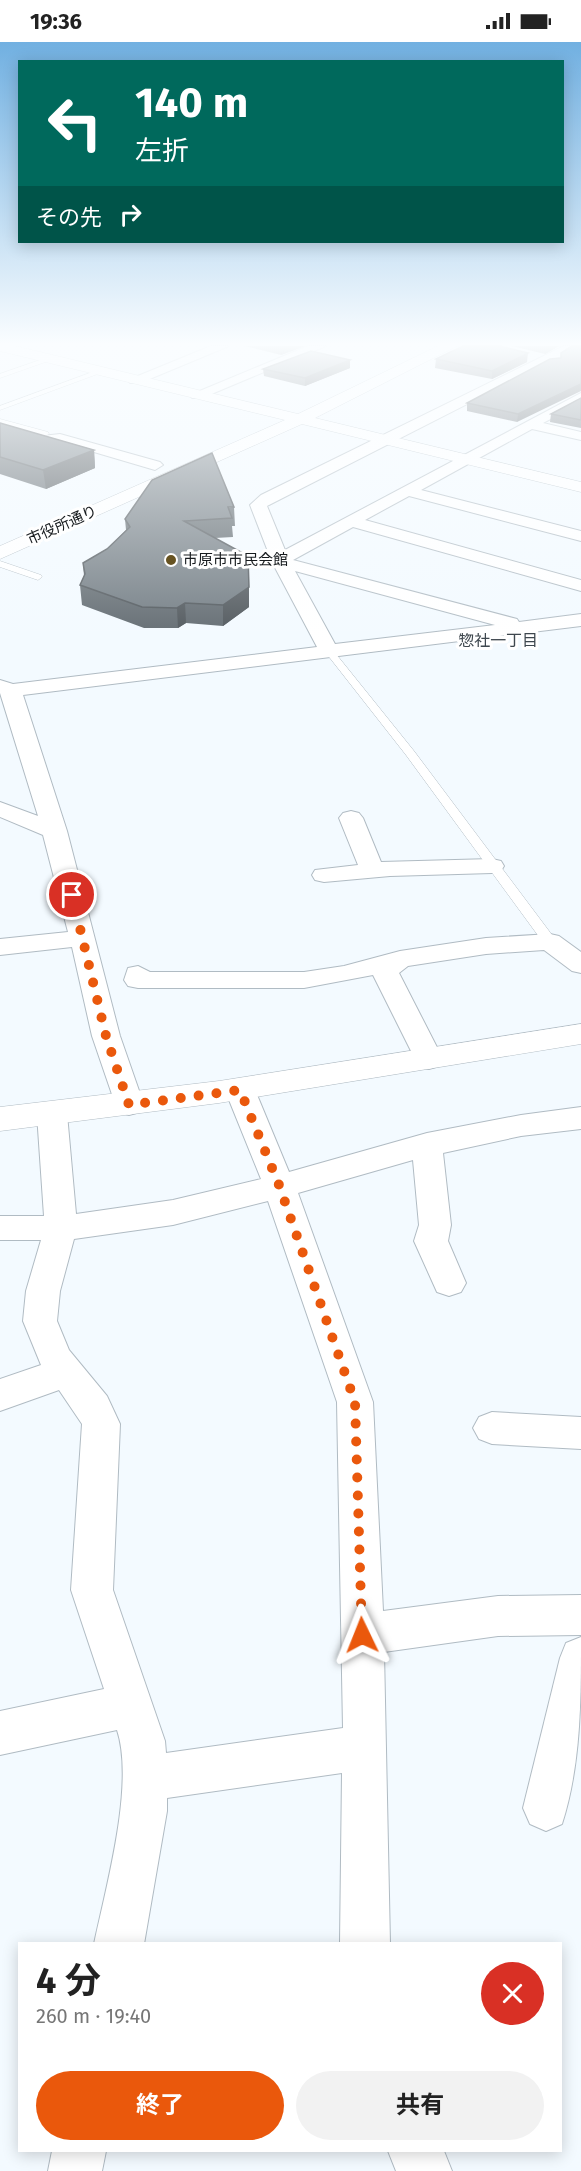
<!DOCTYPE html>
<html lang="ja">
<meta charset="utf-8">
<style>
body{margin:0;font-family:"Fira Sans","Noto Sans JP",sans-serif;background:#f2f2f2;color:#222;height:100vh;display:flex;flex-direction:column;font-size:22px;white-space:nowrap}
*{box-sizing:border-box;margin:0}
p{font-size:20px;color:#767676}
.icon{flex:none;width:33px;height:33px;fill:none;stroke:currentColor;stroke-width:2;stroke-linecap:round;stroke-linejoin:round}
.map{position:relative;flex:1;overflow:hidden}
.drawer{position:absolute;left:18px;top:1900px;width:544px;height:210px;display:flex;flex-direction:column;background:#fff;border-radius:0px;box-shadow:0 3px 15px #0003}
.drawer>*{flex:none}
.hud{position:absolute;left:18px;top:18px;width:546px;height:183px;border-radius:0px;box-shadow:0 3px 15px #0003;background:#00695c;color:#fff;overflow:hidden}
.pin{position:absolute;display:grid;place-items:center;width:51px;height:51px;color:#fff;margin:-26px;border:3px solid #fff;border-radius:50%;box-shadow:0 2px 6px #0007}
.me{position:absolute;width:66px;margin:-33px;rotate:358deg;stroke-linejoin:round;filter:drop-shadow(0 0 4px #0008)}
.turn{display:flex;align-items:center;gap:21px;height:126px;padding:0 18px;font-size:27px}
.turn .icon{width:78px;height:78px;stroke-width:2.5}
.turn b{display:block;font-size:42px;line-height:51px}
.then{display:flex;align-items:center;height:57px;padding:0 18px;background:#0003;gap:12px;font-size:22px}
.round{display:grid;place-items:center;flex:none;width:63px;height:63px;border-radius:32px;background:#f2f2f2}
.overview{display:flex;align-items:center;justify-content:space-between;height:102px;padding:0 18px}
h1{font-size:36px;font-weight:700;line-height:45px}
.cta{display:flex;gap:12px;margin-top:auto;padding:12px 18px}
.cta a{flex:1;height:69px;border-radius:36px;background:#ea580c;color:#fff;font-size:24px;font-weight:700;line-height:69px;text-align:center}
.cta a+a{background:#f2f2f2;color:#222}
.status{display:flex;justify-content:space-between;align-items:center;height:42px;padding:0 30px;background:#fff;direction:ltr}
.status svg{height:16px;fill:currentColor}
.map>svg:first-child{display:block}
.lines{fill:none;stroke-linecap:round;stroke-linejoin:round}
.lane-casing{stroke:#b0bbc3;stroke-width:1}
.street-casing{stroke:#b0bbc3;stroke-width:2}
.secondary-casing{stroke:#b0bbc3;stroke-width:1}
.lane{fill:#fff;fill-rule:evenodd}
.street{fill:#fff;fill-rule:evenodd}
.secondary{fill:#fff;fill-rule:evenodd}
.wall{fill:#626b71}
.shaded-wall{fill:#50575c}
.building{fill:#727c83;stroke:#50575c;stroke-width:1.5}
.route{stroke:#ea580c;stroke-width:10;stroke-dasharray:0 18}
.poi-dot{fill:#675322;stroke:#fff;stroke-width:2}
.labels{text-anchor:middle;stroke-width:6;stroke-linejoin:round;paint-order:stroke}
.far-street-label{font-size:15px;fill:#171b1e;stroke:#fff}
.far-poi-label{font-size:15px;fill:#171b1e;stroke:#fff;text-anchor:start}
.far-neighbourhood-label{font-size:16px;fill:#3e474e;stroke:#fff}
</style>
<div class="status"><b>19:36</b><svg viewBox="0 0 49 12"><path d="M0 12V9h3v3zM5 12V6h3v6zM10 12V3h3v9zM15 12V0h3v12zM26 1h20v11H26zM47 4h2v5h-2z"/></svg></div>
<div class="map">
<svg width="581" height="2129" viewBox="0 0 581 2129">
<rect width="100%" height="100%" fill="#f3faff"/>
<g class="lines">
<g class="lane-casing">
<g id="lane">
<polygon points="49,315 51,318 0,336 0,332"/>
<polygon points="101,327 103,330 0,368 0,364"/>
<polygon points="0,377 48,390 49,392 45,394 0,381"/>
<polygon points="0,519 41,533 42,535 38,538 0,525"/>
<polygon points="326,607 332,607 414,709 555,897 557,900 555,903 545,903 406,713 326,611"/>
</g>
</g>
<g class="street-casing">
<g id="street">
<polygon points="211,304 229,304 140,341 130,341 128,338"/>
<polygon points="308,304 326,304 202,356 192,356 190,353"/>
<path d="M 564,304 L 581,304 L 267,464 L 285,508 L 581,351 L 581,361 L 543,381 L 581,390 L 581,398 L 532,387 L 421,448 L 581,489 L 581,499 L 409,454 L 365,478 L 581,538 L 581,549 L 353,485 L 293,518 L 517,577 L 519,580 L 581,572 L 581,584 L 23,653 L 67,789 L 120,994 L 144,1063 L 140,1070 L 129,1073 L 118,1070 L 92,994 L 72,905 L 0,913 L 0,897 L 68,890 L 43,793 L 0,775 L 0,760 L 38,774 L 0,651 L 0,638 L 13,642 L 317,605 L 272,520 L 250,463 L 261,453 ZM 295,529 L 495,583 L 335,602 Z"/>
<polygon points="15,388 42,394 60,392 160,420 163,423 155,428 60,400 42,402 15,396 0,397 0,389"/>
<polygon points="351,769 359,771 363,776 381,820 492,817 501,819 504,824 501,829 492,831 390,834 324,840 315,838 312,833 315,828 358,823 339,776 343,771"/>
<polygon points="550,892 559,894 581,910 581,931 572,929 544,908 486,912 408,924 399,931 443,1017 439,1024 429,1027 419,1024 415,1017 373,933 304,946 138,946 128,944 124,938 128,926 138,924 150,930 304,930 344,924 400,909 486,896"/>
<path d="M 240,1038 L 250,1041 L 255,1048 L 289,1130 L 427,1091 L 521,1073 L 581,1065 L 581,1087 L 521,1094 L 443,1111 L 451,1183 L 448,1199 L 466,1241 L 461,1250 L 449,1254 L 437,1250 L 414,1199 L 419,1183 L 413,1118 L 298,1151 L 373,1360 L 383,1569 L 498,1554 L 581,1553 L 581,1593 L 498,1594 L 384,1610 L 390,1902 L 340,1902 L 342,1731 L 167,1756 L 167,1769 L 144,1902 L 94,1902 C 106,1845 135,1742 117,1688 L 0,1713 L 0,1669 L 104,1647 L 71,1548 L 82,1382 L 59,1348 L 0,1369 L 0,1337 L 41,1323 L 23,1279 L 26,1249 L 41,1198 L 0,1198 L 0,1174 L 44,1174 L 37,1072 L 41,1065 L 52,1061 L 63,1065 L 67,1072 L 76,1172 L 173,1158 L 261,1137 L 225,1048 L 230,1041 ZM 268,1159 L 337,1360 L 343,1686 L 166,1711 L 165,1699 L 113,1548 L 120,1382 L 107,1354 L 69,1308 L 57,1279 L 60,1249 L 74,1197 L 173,1183 Z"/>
<polygon points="492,1370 581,1375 581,1407 492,1402 479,1397 473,1386 479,1375"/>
<path d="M 581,1595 C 581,1658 581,1723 562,1782 L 546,1789 L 530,1782 L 523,1766 L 560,1616 L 566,1601 Z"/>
<polygon points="52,2109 106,2109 102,2129 48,2129"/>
<polygon points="388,2109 444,2109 452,2129 396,2129"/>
</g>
</g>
<g class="secondary-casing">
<g id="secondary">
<polygon points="0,304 15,304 298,372 438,304 457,304 315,376 581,440 581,450 302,382 0,517 0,504 285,378 0,309"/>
<polygon points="581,982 581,1002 219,1061 0,1089 0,1065 219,1039"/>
</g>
</g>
<use href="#lane" class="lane"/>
<use href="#street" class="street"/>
<use href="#secondary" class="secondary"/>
</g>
<g class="wall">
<polygon points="245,304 305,304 281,313"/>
<polygon points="512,304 559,304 545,312"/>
<polygon points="561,316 517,380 467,369 467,361"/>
<polygon points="436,317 527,320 492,337 435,326"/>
<polygon points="350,326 305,344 264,334 263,327"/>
<polygon points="581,356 581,386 550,380 551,372"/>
<polygon points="0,381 94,408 95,426 46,447 0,432"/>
<polygon points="234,465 235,484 232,484 233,495 215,496 249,565 223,584 186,581 178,586 144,586 82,563 80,543 84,534 83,521 107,507 126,488 125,477"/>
</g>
<g class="shaded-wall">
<polygon points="283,304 305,304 281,313 281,305"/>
<polygon points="546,304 559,304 545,312"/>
<polygon points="528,311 527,320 492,337 492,329"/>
<polygon points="350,318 350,326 305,344 305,336"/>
<polygon points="581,342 581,349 517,380 518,372"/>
<polygon points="94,408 95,426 46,447 43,428"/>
<polygon points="249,545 249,565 223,584 223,563"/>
<polygon points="185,561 186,581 178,586 177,566"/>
</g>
<g class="building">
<polygon points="463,304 500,304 528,311 492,329 436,317"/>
<polygon points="572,304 581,304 581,342 518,372 467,361 550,317 561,316 561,311"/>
<polygon points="311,309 350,318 305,336 263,327"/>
<polygon points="581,356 581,378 551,372"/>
<polygon points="0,381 94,408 43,428 0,415"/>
<polygon points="212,411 234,465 228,465 232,476 184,479 248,514 249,545 223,563 185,561 177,566 142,565 80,543 85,532 83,521 107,507 130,485 125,477 152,438"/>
</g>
<linearGradient id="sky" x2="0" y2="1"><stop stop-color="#71b0e1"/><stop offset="0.5" stop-color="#fafdff"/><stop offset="1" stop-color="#fafdff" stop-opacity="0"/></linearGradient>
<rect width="581" height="603" fill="url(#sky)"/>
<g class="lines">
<polyline class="route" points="72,853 106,994 129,1063 240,1048 279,1143 355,1360 362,1593"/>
</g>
<circle class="poi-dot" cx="171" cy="518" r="6"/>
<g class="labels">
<g class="far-street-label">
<text transform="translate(62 483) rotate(-24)" y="5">市役所通り</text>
</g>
<g class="far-poi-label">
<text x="183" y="523">市原市市民会館</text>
</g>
<g class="far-neighbourhood-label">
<text x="498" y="604">惣社一丁目</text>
</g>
</g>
</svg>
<div class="pin" style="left:72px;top:853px;background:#d93025"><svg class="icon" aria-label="arrive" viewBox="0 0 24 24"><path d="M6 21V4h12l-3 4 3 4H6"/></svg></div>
<svg class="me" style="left:362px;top:1593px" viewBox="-20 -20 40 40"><path d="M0-17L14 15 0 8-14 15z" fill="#ea580c" stroke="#fff" stroke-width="4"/></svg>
<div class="hud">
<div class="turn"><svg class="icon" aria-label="left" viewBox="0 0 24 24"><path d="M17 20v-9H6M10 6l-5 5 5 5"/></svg><div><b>140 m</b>左折</div></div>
<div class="then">その先<svg class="icon" aria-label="right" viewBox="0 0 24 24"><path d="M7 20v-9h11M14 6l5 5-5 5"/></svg></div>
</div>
<section class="drawer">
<div class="overview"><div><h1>4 分</h1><p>260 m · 19:40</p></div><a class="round" style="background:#d93025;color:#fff"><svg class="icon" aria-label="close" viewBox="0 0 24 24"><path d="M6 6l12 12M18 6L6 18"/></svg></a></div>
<div class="cta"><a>終了</a><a>共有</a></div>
</section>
</div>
